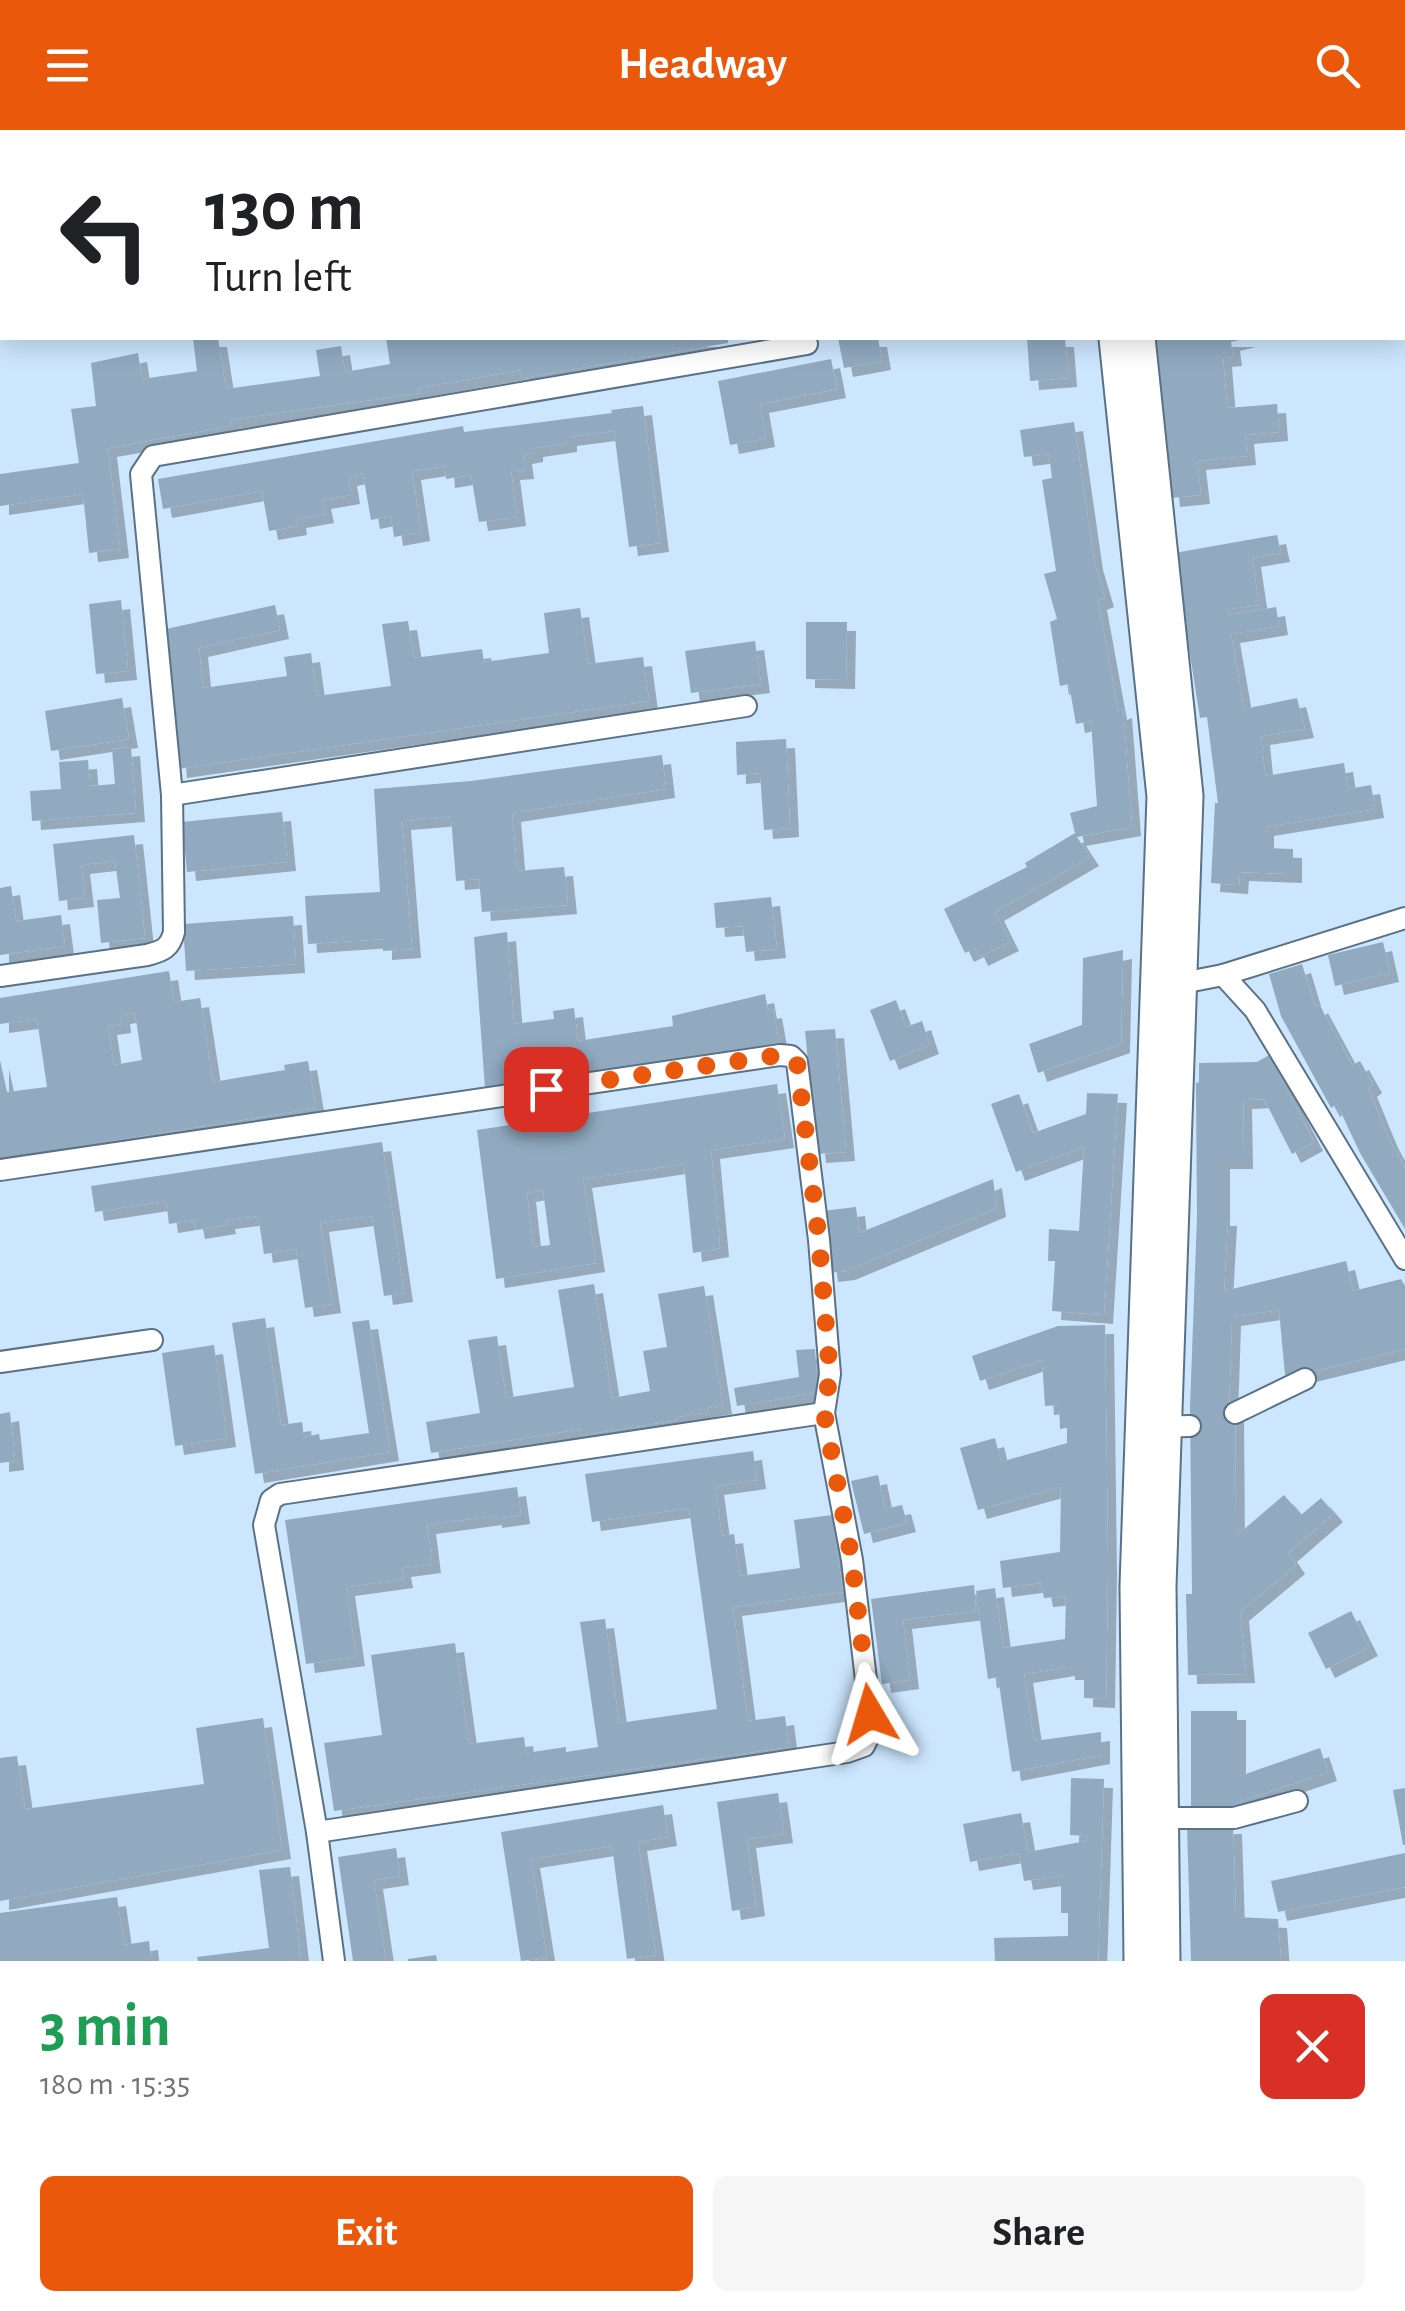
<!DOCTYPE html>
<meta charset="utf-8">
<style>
body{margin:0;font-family:"Alegreya Sans",sans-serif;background:#f6f6f6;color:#202124;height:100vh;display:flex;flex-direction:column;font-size:38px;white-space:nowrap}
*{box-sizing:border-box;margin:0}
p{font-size:32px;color:#757577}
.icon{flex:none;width:55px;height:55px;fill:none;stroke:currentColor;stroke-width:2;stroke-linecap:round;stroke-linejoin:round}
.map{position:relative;height:1831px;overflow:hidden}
.side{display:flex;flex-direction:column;background:#fff;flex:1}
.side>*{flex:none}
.hud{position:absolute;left:0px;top:0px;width:1405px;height:210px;box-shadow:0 5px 25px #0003;background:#fff;color:#202124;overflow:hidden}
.pin{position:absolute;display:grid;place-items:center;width:85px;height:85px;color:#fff;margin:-42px;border-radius:20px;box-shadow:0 5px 15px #0006}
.me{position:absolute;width:110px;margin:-55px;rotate:353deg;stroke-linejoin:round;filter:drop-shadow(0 0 8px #0008)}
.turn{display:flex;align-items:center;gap:35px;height:210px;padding:0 40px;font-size:45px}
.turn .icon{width:130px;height:130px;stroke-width:2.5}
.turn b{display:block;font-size:70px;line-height:85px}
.round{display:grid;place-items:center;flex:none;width:105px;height:105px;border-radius:15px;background:#f6f6f6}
.headline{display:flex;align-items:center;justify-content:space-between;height:170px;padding:0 40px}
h1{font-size:60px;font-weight:600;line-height:75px;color:#1e9e55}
.cta{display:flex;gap:20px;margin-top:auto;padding:20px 40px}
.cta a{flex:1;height:115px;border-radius:15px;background:#ea580c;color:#fff;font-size:40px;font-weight:600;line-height:115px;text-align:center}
.cta a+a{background:#f6f6f6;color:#202124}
header{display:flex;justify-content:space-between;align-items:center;height:130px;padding:0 40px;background:#ea580c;color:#fff;font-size:45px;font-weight:600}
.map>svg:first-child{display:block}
.building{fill:#91aac0;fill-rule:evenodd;filter:url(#shadow)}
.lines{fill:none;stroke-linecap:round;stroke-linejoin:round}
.lane-casing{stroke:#5a7186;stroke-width:24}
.secondary-casing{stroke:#5a7186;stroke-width:59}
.lane{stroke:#fff;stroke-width:20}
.secondary{stroke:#fff;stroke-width:55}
.route{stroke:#ea580c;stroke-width:18;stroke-dasharray:0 32.4}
</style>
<header><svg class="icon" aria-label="menu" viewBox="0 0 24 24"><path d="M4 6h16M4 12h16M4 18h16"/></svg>Headway<svg class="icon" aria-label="search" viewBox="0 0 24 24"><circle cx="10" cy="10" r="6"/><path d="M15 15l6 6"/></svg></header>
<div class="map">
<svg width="1405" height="1831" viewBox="0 0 1405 1831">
<defs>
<filter id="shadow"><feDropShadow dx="9" dy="9" stdDeviation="0" flood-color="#0004"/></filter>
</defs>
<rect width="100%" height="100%" fill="#cce6fe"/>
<g class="building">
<polygon points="193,208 218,208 226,259 320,246 316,220 341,216 345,242 390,234 386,208 728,208 728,213 522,248 521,240 418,258 420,263 230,290 231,296 108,318 120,419 89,423 83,364 0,376 0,344 79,333 71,279 96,276 91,233 138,223 142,249 197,241"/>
<polygon points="838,208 878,208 882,231 844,238"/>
<polygon points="1027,208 1065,208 1068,248 1030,251"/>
<polygon points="1155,208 1247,208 1231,212 1233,227 1223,228 1227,278 1277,274 1279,302 1245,305 1247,326 1197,331 1201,365 1171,368"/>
<polygon points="831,229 837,259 760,274 766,308 730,315 718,251"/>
<polygon points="643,276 660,413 629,417 614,301 568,307 568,313 534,318 534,323 523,325 525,340 511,341 517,387 479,392 471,345 446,349 445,336 412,341 421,402 394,407 391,386 371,390 363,344 348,347 351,365 322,370 325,384 297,389 298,396 269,401 262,361 163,379 158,349 463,296 464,302 612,283 611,280"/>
<polygon points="1074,292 1094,431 1105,468 1098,471 1118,581 1123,579 1132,697 1077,707 1090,727 995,782 1010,812 979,827 975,818 965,823 944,779 1027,737 1025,733 1075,703 1070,683 1097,676 1091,591 1076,594 1069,554 1060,556 1050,492 1057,489 1044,444 1056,441 1042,350 1052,348 1049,324 1024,327 1020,300"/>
<polygon points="1277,405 1281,423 1252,428 1259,475 1228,479 1229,485 1276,477 1279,496 1231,504 1244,579 1297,568 1305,599 1261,606 1265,646 1344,633 1348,659 1371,655 1375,679 1265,697 1265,718 1293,719 1293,744 1240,742 1239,755 1211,753 1215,673 1218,673 1207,587 1200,588 1174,423"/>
<polygon points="121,470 128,541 96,544 89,474"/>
<polygon points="275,475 280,500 199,518 203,558 287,546 284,527 311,523 317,566 391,556 382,494 408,491 414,528 482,519 484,532 549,523 544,483 580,478 588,534 643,527 649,571 178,639 166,499"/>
<polygon points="806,492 847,492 846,550 806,549"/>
<polygon points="755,511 761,554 691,563 685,521"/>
<polygon points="122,568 129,609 51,621 45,581"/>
<polygon points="786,609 790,698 764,700 760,643 737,645 736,612"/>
<polygon points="131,617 136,683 32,691 30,661 61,659 59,632 88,630 90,656 115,654 112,619"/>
<polygon points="662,625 666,659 512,683 517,741 564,737 568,775 482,782 479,749 456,751 451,687 402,691 412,819 383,821 383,809 308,814 305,766 380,762 374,659 471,651"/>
<polygon points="282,682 287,732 187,742 182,692"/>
<polygon points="134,705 145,808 101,813 97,770 120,768 115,731 81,735 85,768 59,771 53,714"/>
<polygon points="11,756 16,791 61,785 65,816 0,825 0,758"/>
<polygon points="771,767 777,819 746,822 743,796 716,798 714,773"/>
<polygon points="293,786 296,834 186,841 183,794"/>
<polygon points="507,802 514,894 554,889 553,881 574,878 578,911 673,896 672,886 765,864 768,880 773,879 779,913 485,958 474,807"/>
<polygon points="1383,812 1390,843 1335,856 1328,825"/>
<polygon points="1123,820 1121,914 1038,943 1029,914 1082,895 1083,828"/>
<polygon points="1302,834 1315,877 1319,874 1352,935 1360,931 1373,954 1368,958 1389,1009 1405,1038 1405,1099 1360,1023 1337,974 1331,978 1281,886 1269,844"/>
<path d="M 169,841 L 174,872 L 200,868 L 213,952 L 285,940 L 284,935 L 308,931 L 316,978 L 0,1029 L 0,930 L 7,962 L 47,957 L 37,889 L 0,894 L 0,868 ZM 135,883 L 142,930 L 114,935 L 108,896 L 122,894 L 121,885 Z"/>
<polygon points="896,870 906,897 922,891 930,915 890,931 870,880"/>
<polygon points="835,899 846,1022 817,1024 805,901"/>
<polygon points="1269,925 1314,1012 1292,1024 1264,969 1243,970 1244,1030 1221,1030 1221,1087 1228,1087 1224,1161 1346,1131 1353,1161 1401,1149 1405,1156 1405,1219 1307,1243 1285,1245 1279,1180 1232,1187 1229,1278 1235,1278 1236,1406 1284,1365 1301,1385 1321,1368 1334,1383 1288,1423 1296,1435 1240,1482 1246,1544 1188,1545 1186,1464 1192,1464 1190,1278 1197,1086 1196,953 1199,952 1199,933 1257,932"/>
<path d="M 777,954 L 785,1009 L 711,1020 L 720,1118 L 693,1123 L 684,1034 L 583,1049 L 596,1133 L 496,1149 L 477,1000 ZM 543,1060 L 550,1115 L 533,1117 L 527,1063 Z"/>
<polygon points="1087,963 1118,964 1104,1185 1052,1181 1055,1131 1048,1131 1049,1099 1079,1101 1084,1017 1016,1042 991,974 1019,964 1033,1003 1086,984"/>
<polygon points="382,1012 404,1163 384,1166 372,1086 320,1093 332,1174 305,1178 296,1119 264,1124 258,1086 226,1090 227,1095 196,1100 194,1090 169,1094 166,1071 95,1082 91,1056"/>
<polygon points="993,1049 997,1078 846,1141 829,1143 822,1081 856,1077 859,1103"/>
<polygon points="594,1154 612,1268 650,1261 643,1221 667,1217 658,1164 704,1156 723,1275 707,1278 708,1282 677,1287 678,1290 582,1305 580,1299 431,1323 426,1292 480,1283 468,1210 497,1206 506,1268 574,1257 558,1160"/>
<polygon points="265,1188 281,1295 302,1292 304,1307 319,1304 320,1310 369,1303 352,1192 369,1190 390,1322 255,1344 232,1193"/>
<polygon points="1105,1195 1108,1436 1106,1569 1084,1568 1084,1541 1066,1541 1066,1537 1024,1544 1034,1611 1101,1602 1101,1625 1012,1642 998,1547 988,1549 976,1461 995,1458 1003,1518 1065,1509 1066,1466 1044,1468 1041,1453 1003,1458 1000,1431 1060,1422 1061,1357 978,1380 960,1318 995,1308 1001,1332 1067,1313 1067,1298 1060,1299 1059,1275 1045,1276 1042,1230 980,1251 972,1226 1058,1196"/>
<polygon points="214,1215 227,1308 175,1316 162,1223"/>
<polygon points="815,1219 818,1262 737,1276 734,1258 799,1247 796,1220"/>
<polygon points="10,1282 15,1331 0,1333 0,1284"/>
<polygon points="753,1321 757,1350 715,1356 722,1406 734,1404 740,1446 800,1438 794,1390 832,1385 843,1462 733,1477 748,1591 785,1586 789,1617 334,1681 324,1613 382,1605 371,1525 455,1513 469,1614 524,1607 526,1623 566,1617 566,1622 598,1617 580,1492 605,1489 619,1593 717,1579 689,1378 592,1392 585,1344"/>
<polygon points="878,1345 885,1379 902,1375 907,1393 864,1404 851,1351"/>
<polygon points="517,1357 521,1385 493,1389 493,1386 427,1395 432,1434 402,1438 404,1449 346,1457 356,1527 306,1534 285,1390"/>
<polygon points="974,1455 976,1481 903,1490 910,1550 882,1554 871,1469"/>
<polygon points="1351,1481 1369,1517 1326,1539 1308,1503"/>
<polygon points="1191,1581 1237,1581 1237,1647 1320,1618 1328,1642 1236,1673 1230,1678 1191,1678"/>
<polygon points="263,1588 282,1720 0,1771 0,1628 17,1626 25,1679 204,1654 196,1598"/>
<polygon points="1071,1648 1104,1649 1098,1831 995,1831 994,1808 1068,1806 1068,1783 1061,1783 1061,1746 1024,1751 1019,1723 970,1732 963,1694 1021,1683 1028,1722 1086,1711 1087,1706 1070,1705"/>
<polygon points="1405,1658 1405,1715 1403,1715 1393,1660"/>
<polygon points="778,1663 784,1704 747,1709 756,1777 732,1781 717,1672"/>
<polygon points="663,1675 668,1707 638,1712 656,1825 627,1829 612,1716 531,1729 547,1828 521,1831 501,1702"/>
<polygon points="1233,1695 1236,1787 1278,1789 1281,1831 1191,1831 1187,1696"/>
<polygon points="396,1718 400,1746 374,1750 386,1831 353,1831 338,1727"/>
<polygon points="1405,1723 1405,1757 1278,1782 1271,1751"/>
<polygon points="290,1737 301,1831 198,1831 197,1827 269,1818 259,1740"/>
<polygon points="117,1767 124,1815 149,1811 151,1831 0,1831 0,1783"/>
<polygon points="436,1825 437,1831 408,1831 408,1829"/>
</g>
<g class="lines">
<g class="lane-casing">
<g id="lane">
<polyline points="43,0 44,2"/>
<polyline points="312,0 312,2"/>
<polyline points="581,0 581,2"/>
<polyline points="128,2 142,0"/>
<polyline points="172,665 746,576"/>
<polyline points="1223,845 1255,880 1405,1129"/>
<path d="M 0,846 L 147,825 C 163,821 170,818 174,802 L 172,665 L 141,344 L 153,326 L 807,214"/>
<polyline points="1172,855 1223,845 1405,788"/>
<polyline points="0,1040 780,925 791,926 797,932 819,1110 830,1244 824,1283 852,1430 870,1584 869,1606 864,1616 847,1622 317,1702"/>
<polyline points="0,1232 152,1210"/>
<polyline points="1235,1283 1305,1249"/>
<polyline points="1155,1297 1190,1296"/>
<polyline points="1152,1688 1234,1688 1297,1671"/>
<polyline points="334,1831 317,1702 264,1395 271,1370 280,1364 824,1283"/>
</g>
</g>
<g class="secondary-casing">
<g id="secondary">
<polyline points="1105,0 1105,2"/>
<polyline points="1127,208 1175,666 1148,1456 1152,1831"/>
</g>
</g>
<use href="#lane" class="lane"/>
<use href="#secondary" class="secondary"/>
</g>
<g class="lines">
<polyline class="route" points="546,959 780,925 791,926 797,932 819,1110 830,1244 824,1283 852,1430 870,1584"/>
</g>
</svg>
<div class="pin" style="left:546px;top:959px;background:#d93025"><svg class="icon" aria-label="arrive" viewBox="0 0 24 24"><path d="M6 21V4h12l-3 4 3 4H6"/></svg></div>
<svg class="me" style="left:870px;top:1584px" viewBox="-20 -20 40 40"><path d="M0-17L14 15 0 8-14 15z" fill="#ea580c" stroke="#fff" stroke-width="4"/></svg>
<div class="hud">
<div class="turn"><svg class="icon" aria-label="left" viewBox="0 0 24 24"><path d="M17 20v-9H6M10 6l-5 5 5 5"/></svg><div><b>130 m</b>Turn left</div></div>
</div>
</div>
<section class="side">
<div class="headline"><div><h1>3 min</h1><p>180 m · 15:35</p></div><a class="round" style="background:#d93025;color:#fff"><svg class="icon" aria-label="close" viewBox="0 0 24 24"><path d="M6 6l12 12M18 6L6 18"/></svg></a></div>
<div class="cta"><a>Exit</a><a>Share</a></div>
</section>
